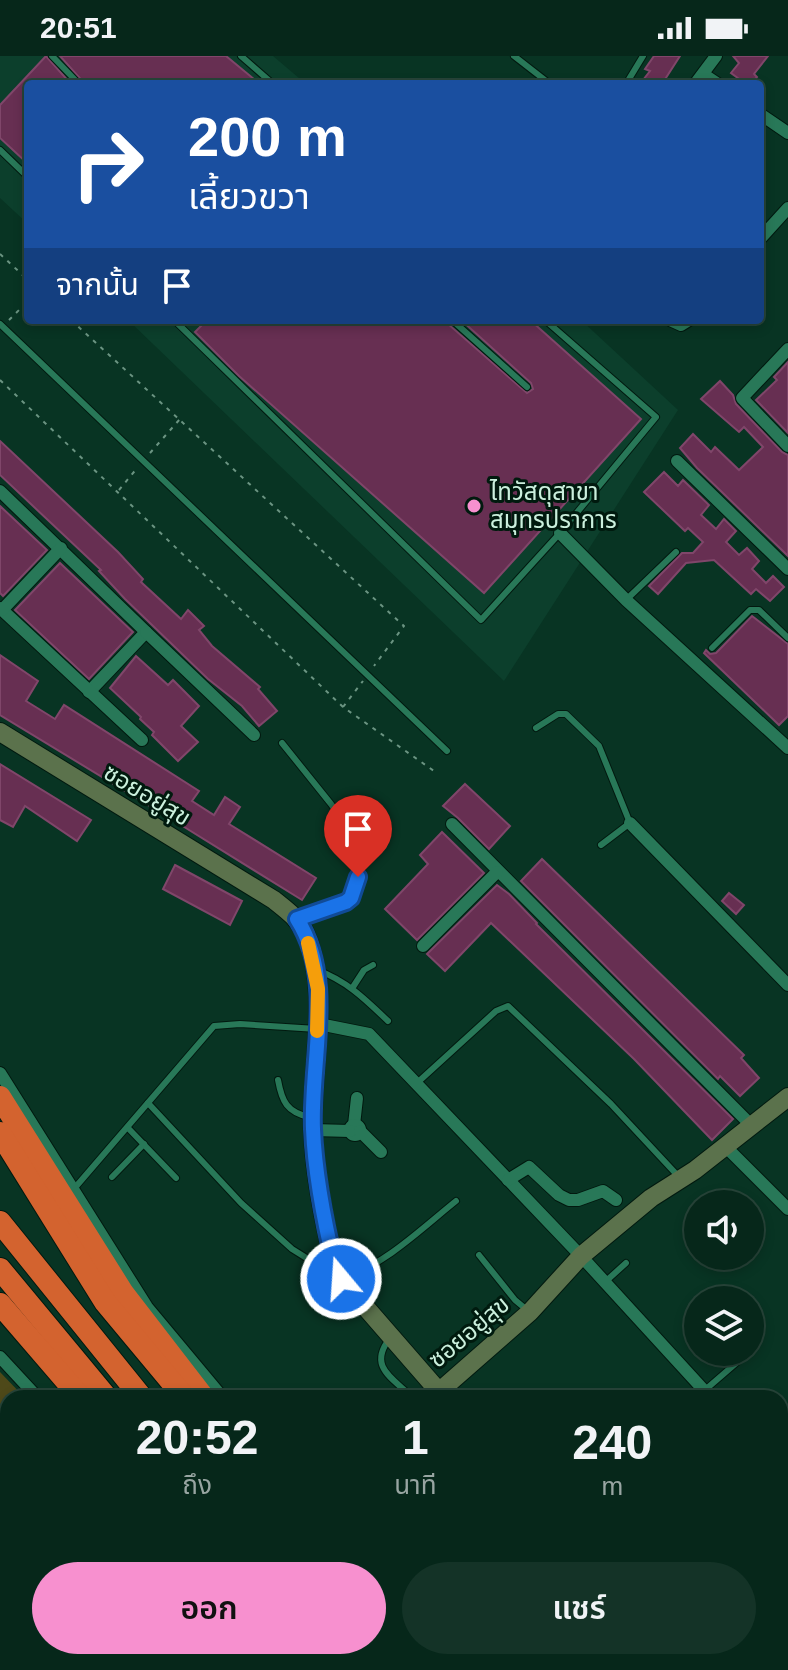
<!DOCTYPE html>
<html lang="th">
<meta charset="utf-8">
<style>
body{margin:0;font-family:Helvetica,"Noto Sans Thai",sans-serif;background:#143327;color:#f1f3f6;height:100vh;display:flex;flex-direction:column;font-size:30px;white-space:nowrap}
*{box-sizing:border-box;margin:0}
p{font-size:26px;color:#98a5a2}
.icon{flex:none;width:44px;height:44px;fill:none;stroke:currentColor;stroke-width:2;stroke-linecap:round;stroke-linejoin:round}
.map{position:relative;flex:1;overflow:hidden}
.panel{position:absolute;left:0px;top:1334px;width:788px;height:280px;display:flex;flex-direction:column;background:#06271a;border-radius:24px 24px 0 0;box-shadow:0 4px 12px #0003,0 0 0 2px #274439}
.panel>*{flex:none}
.hud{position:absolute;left:24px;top:24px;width:740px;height:244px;border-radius:8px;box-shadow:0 4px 12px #0003,0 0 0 2px #274439;background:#1a4fa0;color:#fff;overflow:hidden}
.tools{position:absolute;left:684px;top:1134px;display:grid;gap:16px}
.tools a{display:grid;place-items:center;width:80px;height:80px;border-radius:50%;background:#06271a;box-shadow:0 4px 12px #0003,0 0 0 2px #274439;font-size:40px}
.pin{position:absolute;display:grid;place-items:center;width:68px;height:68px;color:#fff;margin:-82px -34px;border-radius:50% 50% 50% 0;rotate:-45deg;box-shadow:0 0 8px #0007}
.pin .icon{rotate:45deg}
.me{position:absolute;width:88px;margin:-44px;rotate:342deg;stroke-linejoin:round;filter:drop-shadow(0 0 6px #0008)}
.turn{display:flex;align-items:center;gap:28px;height:168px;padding:0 32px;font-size:36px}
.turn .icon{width:104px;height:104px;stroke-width:2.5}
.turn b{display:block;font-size:56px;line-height:68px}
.then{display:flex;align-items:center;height:76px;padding:0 32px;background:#0003;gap:16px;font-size:30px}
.eta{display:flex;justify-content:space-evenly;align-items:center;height:136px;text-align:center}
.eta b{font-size:48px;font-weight:600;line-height:56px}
.cta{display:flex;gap:16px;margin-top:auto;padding:16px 32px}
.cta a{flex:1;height:92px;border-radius:48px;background:#f790cf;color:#111;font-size:32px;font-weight:600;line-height:92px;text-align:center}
.cta a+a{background:#143327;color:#f1f3f6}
.status{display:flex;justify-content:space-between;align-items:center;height:56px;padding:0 40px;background:#06271a;direction:ltr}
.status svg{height:22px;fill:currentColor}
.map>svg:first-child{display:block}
.built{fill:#0c3f2c}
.green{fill:#4e4919}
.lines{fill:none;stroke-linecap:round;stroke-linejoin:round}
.canal{stroke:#0b1a1f;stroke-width:12}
.building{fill:#672f52;stroke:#80466a;stroke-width:2}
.lane-casing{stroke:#02190f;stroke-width:8}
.street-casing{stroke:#02190f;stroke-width:14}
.secondary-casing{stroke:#02190f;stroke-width:20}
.highway-casing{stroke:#02190f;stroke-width:24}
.path{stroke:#6b9482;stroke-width:2;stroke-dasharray:4 6;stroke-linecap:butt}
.lane{stroke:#287858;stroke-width:6}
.street{stroke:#287858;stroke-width:12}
.secondary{stroke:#5b724c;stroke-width:18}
.highway{stroke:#d3632f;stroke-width:22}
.route-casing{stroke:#114b97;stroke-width:20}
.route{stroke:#1a73e8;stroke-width:14}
.slow{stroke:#f59e0b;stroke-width:14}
.poi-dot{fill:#f790cf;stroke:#001a0e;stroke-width:3}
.labels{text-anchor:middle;stroke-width:6;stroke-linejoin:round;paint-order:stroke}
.poi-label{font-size:24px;fill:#cbf0dd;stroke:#001a0e;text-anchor:start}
.street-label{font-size:24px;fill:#cbf0dd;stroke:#001a0e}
</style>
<div class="status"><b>20:51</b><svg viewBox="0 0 49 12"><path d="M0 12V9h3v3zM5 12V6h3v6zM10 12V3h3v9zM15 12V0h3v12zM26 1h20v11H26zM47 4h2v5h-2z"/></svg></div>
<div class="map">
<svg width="788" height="1614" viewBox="0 0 788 1614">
<rect width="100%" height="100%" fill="#083423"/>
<g class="built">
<polygon points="0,0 273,0 306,28 28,28 28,168 0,142"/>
<polygon points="128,264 581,264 678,354 504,625"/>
</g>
<polygon class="green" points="0,1316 25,1342 8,1342 8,1606 278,1606 286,1614 0,1614"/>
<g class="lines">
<polyline class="canal" points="783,1614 788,1607"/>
</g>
<g class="building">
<polygon points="46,0 71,28 28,28 28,108 0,82 0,49"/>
<polygon points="60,0 226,0 260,28 85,28"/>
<polygon points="654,0 680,0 662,28 640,28 650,15 645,13"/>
<polygon points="733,0 768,0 754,18 757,21 751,28 746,28 731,17 739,7"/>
<polygon points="207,264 446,264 448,268 527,337 533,333 531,327 461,264 530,264 641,363 484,537 239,320 195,276"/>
<polygon points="788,306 788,377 756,344 777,324 774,321"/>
<polygon points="720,325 733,339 736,348 782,396 788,399 788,500 697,412 680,392 693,378 711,396 715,391 739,414 763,391 744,371 739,376 701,343"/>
<polygon points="0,385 118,496 143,523 141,526 181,563 188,554 204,570 199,574 212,590 260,631 258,633 277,655 259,670 242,650 208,623 125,543 99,515 101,514 0,419"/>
<polygon points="664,416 678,430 683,424 709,449 701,459 716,473 724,463 736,475 726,486 739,499 747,492 759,505 752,513 766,527 773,520 784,531 770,545 756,533 751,538 714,504 686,507 658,538 649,530 682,497 693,497 703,486 688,472 685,475 644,436"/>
<polygon points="0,450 47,494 3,540 0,537"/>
<polygon points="60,507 133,576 89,623 15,554"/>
<polygon points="752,560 788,588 788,660 779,669 704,597 706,594 710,598 716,597"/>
<polygon points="0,599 38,625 26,645 55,663 64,649 199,735 192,745 214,759 225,741 240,751 229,768 316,822 302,844 181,769 155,749 153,752 0,659"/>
<polygon points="136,600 168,629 173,624 199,650 181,670 198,686 178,705 152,679 154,676 140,663 141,661 110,632"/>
<polygon points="0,708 91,764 77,785 25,750 13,771 0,764"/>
<polygon points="465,728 510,770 489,793 458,762 443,750"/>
<polygon points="442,776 484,817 417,884 385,853 428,808 420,799"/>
<polygon points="542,803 744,999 741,1002 759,1022 740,1040 720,1020 718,1023 521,825"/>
<polygon points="175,809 242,845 230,869 163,833"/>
<polygon points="497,829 509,838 537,867 536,868 733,1063 712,1084 634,1003 491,867 445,915 427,898"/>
<polygon points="729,837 744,849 736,858 722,845"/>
</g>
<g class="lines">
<g class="lane-casing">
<g id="lane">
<polyline points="52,0 79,28"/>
<polyline points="241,0 273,28"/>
<polyline points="514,0 550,28"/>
<polyline points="626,28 643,0"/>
<polyline points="0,94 28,121"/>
<polyline points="174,264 481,564 560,477 656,361 545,264"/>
<polyline points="452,264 527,331"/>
<polyline points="0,268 447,695"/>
<polyline points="627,543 676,496"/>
<polyline points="712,592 750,554 759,554 788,582"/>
<polyline points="536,672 558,658 566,658 599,690 630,767 601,789"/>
<polyline points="282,687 331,748 366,800 351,842 346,846 300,862"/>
<path d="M 317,914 C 347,925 365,943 388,965"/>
<polyline points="353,931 364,914 373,909"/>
<path d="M 278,1024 C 282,1046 287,1056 309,1061"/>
<polyline points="417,1027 496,955 508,950 611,1048 679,1121"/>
<polyline points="148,1047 241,1147 292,1193 308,1203 329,1203"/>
<polyline points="128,1072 176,1122"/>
<polyline points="112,1121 144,1088"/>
<polyline points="73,1134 214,970 240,968 317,973"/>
<polyline points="479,1199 515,1244 527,1254"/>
<path d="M 344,1222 C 387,1207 421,1173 456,1145"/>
<polyline points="605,1226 626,1207"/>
<path d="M 390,1282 C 368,1310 391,1321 411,1340 L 423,1339 L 432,1333"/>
<polyline points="705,1334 742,1302"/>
</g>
</g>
<g class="street-casing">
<g id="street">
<polyline points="703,18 718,28"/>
<polyline points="695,28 716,0"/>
<polyline points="760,58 788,77"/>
<polyline points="760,183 788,152"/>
<polyline points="670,264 681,269 689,264"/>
<polyline points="788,293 742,342 788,390"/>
<polyline points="677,405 788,513"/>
<polyline points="0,435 146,576 89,636"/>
<polyline points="560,477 626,544 788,692"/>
<polyline points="0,552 142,684"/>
<polyline points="2,554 61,492"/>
<polyline points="146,576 254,679"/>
<polyline points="630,767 788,929"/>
<polyline points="452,768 751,1069"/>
<polyline points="423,890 497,816"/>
<polyline points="319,968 369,978 581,1200 711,1342"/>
<polyline points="0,1017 147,1251 223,1342"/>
<polyline points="354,1069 357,1042"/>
<circle cx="355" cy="1074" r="5"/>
<polyline points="313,1074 350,1075"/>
<polyline points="360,1075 381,1096"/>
<polyline points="724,1089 788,1153"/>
<polyline points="508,1124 529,1111 559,1139 569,1144 578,1144 603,1135 616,1144"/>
<polyline points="0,1301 38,1342"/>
<polyline points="780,1419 788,1427"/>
<polyline points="780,1508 788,1501"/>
<polyline points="106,1606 114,1614"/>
<polyline points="45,1614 53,1606"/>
</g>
</g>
<g class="secondary-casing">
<path id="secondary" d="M 0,676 L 274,844 C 285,853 298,862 304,875 C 332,933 310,1014 313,1077 C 315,1123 324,1167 335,1211 L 341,1223 L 435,1331 L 441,1334 L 530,1256 L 581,1200 L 651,1142 L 695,1114 L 788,1041"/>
</g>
<g class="highway-casing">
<g id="highway">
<polyline points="0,1041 123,1237 204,1342"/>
<polyline points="0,1077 105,1246 185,1342"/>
<polyline points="0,1166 142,1342"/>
<polyline points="0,1213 107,1342"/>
<polyline points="0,1248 81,1342"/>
<polyline points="311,1606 319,1614"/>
<polyline points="336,1606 344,1614"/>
<polyline points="377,1606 384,1614"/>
<polyline points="437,1606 444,1614"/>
</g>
</g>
<g class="path">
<polyline points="0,198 28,224"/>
<polyline points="9,264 28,245"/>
<polyline points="71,264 404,570 374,610"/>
<polyline points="0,324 343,651 434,715"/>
<polyline points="150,397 180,363"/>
<polyline points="119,434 138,411"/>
<polyline points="343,651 363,625"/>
</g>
<use href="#lane" class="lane"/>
<use href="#street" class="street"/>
<use href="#secondary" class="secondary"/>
<use href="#highway" class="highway"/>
</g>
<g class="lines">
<g class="route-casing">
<path id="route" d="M 341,1223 L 335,1211 C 324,1165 315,1120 313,1073 C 310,1005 336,924 297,863 L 346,846 L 351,842 L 358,821"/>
</g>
<use href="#route" class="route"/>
<polyline class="slow" points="308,887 318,933 317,975"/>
</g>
<circle class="poi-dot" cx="474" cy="450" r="8"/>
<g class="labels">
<g class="poi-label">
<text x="490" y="444">ไทวัสดุสาขา<tspan x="490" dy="28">สมุทรปราการ</tspan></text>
</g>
<g class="street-label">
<text transform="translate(147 739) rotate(31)" y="8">ซอยอยู่สุข</text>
<text transform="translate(469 1276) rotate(-40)" y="8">ซอยอยู่สุข</text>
</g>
</g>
</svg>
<div class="tools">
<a><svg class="icon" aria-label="sound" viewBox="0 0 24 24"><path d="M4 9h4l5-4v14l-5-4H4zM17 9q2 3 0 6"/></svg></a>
<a><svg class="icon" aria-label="layers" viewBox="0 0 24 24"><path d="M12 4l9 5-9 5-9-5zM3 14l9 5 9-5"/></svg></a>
</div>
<div class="pin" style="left:358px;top:821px;background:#d93025"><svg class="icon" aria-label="arrive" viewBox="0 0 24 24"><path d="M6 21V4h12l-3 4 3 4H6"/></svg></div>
<svg class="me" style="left:341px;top:1223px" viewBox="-20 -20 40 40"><circle r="17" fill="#1a73e8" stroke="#fff" stroke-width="3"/><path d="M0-11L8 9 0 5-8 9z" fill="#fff"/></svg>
<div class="hud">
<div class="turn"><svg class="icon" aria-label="right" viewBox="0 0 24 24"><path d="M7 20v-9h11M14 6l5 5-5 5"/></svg><div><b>200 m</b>เลี้ยวขวา</div></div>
<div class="then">จากนั้น<svg class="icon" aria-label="arrive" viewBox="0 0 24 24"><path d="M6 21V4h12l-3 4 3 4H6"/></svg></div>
</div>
<section class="panel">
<div class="eta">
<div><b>20:52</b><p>ถึง</p></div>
<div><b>1</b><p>นาที</p></div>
<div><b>240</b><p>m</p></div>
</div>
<div class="cta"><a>ออก</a><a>แชร์</a></div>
</section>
</div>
